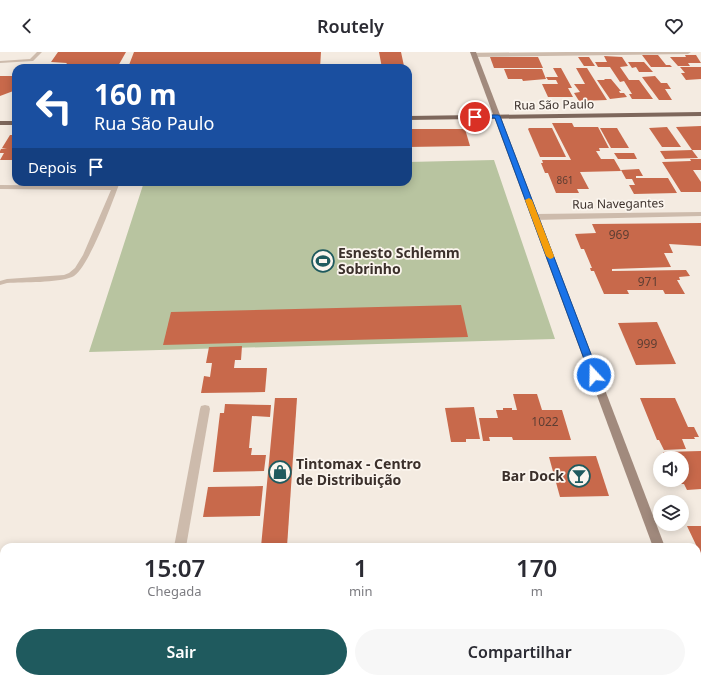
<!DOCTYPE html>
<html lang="pt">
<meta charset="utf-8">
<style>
body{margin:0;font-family:"Noto Sans",sans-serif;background:#f7f7f7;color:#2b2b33;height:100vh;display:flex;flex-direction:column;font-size:15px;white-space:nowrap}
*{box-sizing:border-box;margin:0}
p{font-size:13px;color:#7c7c81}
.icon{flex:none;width:22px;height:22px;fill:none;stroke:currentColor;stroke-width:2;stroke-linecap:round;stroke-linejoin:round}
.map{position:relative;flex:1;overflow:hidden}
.details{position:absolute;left:0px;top:491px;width:701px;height:140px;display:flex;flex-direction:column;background:#fff;border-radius:12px 12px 0 0;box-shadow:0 2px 10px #0003}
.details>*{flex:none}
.guide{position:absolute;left:12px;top:12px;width:400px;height:122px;border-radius:12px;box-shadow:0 2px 10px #0003;background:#1a4fa0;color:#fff;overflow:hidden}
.controls{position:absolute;left:653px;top:399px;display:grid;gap:8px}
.controls a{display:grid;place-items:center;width:36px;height:36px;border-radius:50%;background:#fff;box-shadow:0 2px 10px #0003;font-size:20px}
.pin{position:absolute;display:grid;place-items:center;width:34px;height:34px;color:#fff;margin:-17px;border:2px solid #fff;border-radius:50%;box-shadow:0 1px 4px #0007}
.me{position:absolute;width:44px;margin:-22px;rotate:339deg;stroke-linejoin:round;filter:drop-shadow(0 0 3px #0008)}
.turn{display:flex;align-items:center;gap:14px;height:84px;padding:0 16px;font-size:18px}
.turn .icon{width:52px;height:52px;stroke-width:2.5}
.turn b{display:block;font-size:28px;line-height:34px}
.then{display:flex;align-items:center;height:38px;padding:0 16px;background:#0003;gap:8px;font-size:15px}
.eta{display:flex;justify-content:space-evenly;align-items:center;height:68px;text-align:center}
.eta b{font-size:24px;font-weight:600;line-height:28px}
.action{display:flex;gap:8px;margin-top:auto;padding:8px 16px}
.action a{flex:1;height:46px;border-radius:24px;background:#1f5a5e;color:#fff;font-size:16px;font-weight:600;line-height:46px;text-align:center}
.action a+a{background:#f7f7f7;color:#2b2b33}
header{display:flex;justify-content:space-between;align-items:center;height:52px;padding:0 16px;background:#fff;font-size:18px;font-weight:600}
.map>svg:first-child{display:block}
.green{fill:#b8c4a0}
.building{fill:#c8694b}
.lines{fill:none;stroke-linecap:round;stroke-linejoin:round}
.service{fill:#cdbbac;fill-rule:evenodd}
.minor{fill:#cdbbac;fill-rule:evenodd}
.secondary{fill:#a18a7d;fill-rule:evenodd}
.primary{fill:#7d675c;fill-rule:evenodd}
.route{fill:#1a73e8;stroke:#114b97}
.slow{fill:#f59e0b}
.labels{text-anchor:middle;stroke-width:3.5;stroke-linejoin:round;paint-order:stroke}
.far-number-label{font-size:10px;fill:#5e3e33}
.far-street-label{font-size:12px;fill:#3b302b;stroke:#fbf5ee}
.number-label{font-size:12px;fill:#5e3e33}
.poi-label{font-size:14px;font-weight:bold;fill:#3b302b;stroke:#fbf5ee;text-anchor:start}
</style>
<header><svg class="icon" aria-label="back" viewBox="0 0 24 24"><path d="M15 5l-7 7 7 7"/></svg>Routely<svg class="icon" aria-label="heart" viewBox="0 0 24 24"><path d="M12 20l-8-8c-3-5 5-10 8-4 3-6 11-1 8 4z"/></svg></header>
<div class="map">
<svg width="701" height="631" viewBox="0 0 701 631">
<rect width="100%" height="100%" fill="#f4ebe1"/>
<polygon class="green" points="494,108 555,287 89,300 144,130 408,130 408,110"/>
<g class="building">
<polygon points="58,0 126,0 117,16 63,16 67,11 51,10"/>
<polygon points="134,0 321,0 320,16 145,16 147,13 129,13"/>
<polygon points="379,0 401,0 404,14 401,14 401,16 382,16"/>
<polygon points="642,3 658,3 666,13 670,13 672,15 651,15"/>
<polygon points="685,3 696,3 701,11 688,11 690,14 678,14 670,5 686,5"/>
<polygon points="604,4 622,5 628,14 620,15 629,28 639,28 653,47 632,47 629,42 632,42 624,29 620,30 610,15 598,15 595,10 607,10"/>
<polygon points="490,5 538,5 543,16 494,16"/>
<polygon points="578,5 589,5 595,14 584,14"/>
<polygon points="628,10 644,10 653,20 639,20 636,15 632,16"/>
<polygon points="680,15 701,15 701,27 686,28 681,21 685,21"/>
<polygon points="553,16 561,16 572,36 568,36 573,45 548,45 542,32 558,32 556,28 548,28 546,25 558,25"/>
<polygon points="576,16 587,16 607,48 579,49 574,41 580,40 574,32 585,32"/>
<polygon points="504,17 542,17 546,27 523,29 522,27 508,27"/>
<polygon points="0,24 16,24 16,38 0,44"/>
<polygon points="655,24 661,31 667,31 671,37 665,37 672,48 659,48 642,25"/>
<polygon points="604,27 611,27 621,39 619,39 620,41 624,41 627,45 610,47 597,28 605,28"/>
<polygon points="552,71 572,71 574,75 598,75 609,96 599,96 600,99 596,99 601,107 614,107 621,119 580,120 589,137 577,137 579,141 556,141 548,121 545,121 541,111 543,111 542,108 571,108"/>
<polygon points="701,74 701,98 692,98 676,75"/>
<polygon points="667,75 681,95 662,95 649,76"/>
<polygon points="529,76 552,76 566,105 540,105 528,77"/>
<polygon points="600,76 617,76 629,96 611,96"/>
<polygon points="408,77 465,77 470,94 408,95"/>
<polygon points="10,83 16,83 16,108 0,108 4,101 0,101 0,99 1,97 7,96 2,96"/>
<polygon points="692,98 698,106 665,107 660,99"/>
<polygon points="614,101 634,101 637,107 618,107"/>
<polygon points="690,107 701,107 701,118 693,118 701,130 701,140 681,140 662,110 691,109"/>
<polygon points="639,117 643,124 636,124 636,126 668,126 677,141 634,142 629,133 635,133 632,127 626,127 621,118"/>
<polygon points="701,171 701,194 669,192 673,201 664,201 671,215 612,217 612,219 686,218 690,224 679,225 680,228 677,228 685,242 665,242 663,238 627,238 629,242 604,242 594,219 591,219 590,216 592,216 584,197 581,197 575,182 596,181 592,172"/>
<polygon points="461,253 468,285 163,293 171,260"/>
<polygon points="657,270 676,312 636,313 618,271"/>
<polygon points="242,294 241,308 235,308 234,316 267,316 265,340 201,341 204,324 210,325 212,311 206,311 209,295"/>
<polygon points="513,342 537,342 542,358 562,358 571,388 513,388 512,385 489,385 490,389 483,389 479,366 498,366 496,358 503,358 503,356 512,356 512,358 517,358"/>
<polygon points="275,346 297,346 287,495 261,495"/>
<polygon points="640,346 675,346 688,375 694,375 699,385 694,385 695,387 682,387 686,397 664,398 659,388 657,388"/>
<polygon points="225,352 271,353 270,365 252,364 249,396 252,396 251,403 266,403 264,419 213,420 220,361 224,361"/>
<polygon points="474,355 480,387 466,387 466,390 451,390 445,356"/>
<polygon points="701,399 701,437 687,438 684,432 677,432 675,428 682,428 682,406 666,406 663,400"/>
<polygon points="596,404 609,444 560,445 549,405"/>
<polygon points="263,434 260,464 203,465 208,435"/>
<polygon points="687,474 701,474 701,508 697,495"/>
<polygon points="169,627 241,627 241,631 168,631"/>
<rect x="249" y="627" width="30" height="4"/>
<polygon points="302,627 336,627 337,631 302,631"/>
<rect x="338" y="627" width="48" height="4"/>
<polygon points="511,627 558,627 559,631 512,631"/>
<polygon points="570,627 667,627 668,631 571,631"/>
</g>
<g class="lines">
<g class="service">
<polygon points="37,0 42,0 33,9 0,11 0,9 30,7"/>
<path d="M 114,130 L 120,130 C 113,148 88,219 72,225 C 57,231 24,230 7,231 L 0,233 L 0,229 L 7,227 L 64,223 L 69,221 L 75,216 L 83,203 L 111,138 L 0,137 L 0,133 L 112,134 Z"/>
</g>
<g class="minor">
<polygon points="567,0 691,0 688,2 475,5 472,3 475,1"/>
<polygon points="701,160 701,164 535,168 531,165 535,162"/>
<polygon points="205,353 209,354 210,357 186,495 174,495 200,357 201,354"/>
<polygon points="148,627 162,627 161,631 147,631"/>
</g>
<g class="secondary">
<polygon points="470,0 476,0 665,495 653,495"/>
<polygon points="697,589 701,591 701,614 697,612"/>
</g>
<g class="primary">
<polygon points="701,60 701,64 408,68 408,64"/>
<rect x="0" y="69" width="16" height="4"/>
</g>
</g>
<polygon class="route" points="475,63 498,63 500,64 599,323 598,325 594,327 590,323 495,66 473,66 473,64"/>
<polygon class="slow" points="529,146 532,148 554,204 553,206 550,207 546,204 525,148"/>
<defs>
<g id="stadium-ring" transform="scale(1.15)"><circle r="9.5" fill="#fbf5ee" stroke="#1f5a5e" stroke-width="1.5"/><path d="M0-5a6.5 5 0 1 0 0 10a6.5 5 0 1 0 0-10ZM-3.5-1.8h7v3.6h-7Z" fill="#1f5a5e"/></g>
<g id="shop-ring" transform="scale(1.15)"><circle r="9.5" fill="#fbf5ee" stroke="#1f5a5e" stroke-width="1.5"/><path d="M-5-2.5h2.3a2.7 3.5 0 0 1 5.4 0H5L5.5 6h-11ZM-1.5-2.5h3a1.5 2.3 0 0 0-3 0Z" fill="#1f5a5e"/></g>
<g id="bar-ring" transform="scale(1.15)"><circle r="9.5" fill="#fbf5ee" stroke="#1f5a5e" stroke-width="1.5"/><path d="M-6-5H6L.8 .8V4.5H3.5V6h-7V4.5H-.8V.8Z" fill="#1f5a5e"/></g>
</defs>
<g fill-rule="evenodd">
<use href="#stadium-ring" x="323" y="209"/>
<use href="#shop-ring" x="280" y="420"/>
<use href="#bar-ring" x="579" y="424"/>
</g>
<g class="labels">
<g class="far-number-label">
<text x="565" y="132">861</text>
</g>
<g class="far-street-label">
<text transform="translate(554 53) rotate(-1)" y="4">Rua São Paulo</text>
<text transform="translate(618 152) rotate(-1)" y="4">Rua Navegantes</text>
</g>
<g class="number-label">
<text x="619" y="187">969</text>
<text x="648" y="234">971</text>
<text x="647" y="296">999</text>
<text x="545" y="374">1022</text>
</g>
<g class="poi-label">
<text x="338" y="206">Esnesto Schlemm<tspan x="338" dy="16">Sobrinho</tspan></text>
<text x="296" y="417">Tintomax - Centro<tspan x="296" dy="16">de Distribuição</tspan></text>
<text x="564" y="429" text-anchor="end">Bar Dock</text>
</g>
</g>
</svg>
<div class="controls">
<a><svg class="icon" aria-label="sound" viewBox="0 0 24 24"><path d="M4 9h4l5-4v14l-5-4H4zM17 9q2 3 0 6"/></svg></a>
<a><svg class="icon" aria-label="layers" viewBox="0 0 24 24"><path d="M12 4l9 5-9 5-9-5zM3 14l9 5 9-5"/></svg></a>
</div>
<div class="pin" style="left:475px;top:65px;background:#d93025"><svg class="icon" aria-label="arrive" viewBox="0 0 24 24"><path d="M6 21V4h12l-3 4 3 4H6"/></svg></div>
<svg class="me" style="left:594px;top:323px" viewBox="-20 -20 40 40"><circle r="17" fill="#1a73e8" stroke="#fff" stroke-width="3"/><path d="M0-11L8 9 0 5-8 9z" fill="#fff"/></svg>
<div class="guide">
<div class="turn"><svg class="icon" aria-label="left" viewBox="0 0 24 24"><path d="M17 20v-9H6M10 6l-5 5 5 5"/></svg><div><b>160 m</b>Rua São Paulo</div></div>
<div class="then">Depois<svg class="icon" aria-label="arrive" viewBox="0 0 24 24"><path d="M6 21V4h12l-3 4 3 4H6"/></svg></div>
</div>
<section class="details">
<div class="eta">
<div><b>15:07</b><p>Chegada</p></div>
<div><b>1</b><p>min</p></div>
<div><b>170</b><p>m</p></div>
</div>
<div class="action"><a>Sair</a><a>Compartilhar</a></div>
</section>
</div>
